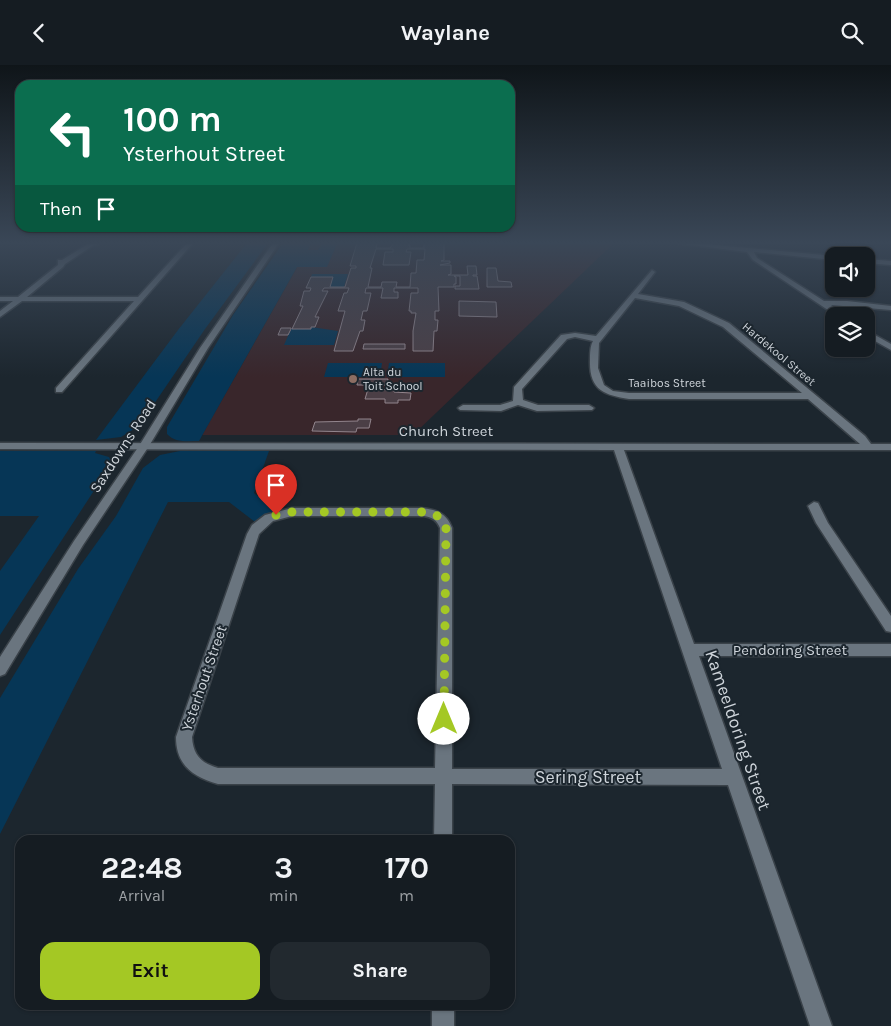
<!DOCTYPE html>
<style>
body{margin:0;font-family:Karla,sans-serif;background:#22292f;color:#f1f3f6;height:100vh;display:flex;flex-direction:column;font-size:19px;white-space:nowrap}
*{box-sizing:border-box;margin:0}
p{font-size:16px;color:#9da1a5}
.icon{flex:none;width:28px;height:28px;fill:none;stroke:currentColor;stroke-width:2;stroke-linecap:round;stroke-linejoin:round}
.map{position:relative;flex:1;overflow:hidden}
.panel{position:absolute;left:15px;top:770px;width:500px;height:175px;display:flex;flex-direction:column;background:#151c22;border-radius:15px;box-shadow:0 1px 4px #0004,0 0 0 1px #343a40}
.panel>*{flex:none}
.hud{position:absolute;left:15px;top:15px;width:500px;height:152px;border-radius:15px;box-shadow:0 1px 4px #0004,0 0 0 1px #343a40;background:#0b6e4f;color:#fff;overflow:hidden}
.buttons{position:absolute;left:825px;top:182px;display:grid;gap:10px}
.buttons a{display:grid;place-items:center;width:50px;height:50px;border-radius:10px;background:#151c22;box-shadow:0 1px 4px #0004,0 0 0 1px #343a40;font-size:25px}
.pin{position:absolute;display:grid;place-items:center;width:42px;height:42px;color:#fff;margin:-51px -21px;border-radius:50% 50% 50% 0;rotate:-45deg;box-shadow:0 0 5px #0007}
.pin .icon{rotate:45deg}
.me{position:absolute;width:55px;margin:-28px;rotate:0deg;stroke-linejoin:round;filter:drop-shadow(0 0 4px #0008)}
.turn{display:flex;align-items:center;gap:18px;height:105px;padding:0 25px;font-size:22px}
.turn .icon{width:65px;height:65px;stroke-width:2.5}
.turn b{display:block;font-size:35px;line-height:42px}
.then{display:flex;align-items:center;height:48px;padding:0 25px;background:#0003;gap:10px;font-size:19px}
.eta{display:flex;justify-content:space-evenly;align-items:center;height:85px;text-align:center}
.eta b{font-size:30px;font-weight:700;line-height:35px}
.button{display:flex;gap:10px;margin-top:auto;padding:10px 25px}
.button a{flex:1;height:58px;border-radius:15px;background:#a4c824;color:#111;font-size:20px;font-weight:700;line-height:58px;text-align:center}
.button a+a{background:#22292f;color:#f1f3f6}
header{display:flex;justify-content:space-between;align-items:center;height:65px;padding:0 25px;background:#151c22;font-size:22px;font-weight:700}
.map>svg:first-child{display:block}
.education{fill:#39262b}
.green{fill:#063656}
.building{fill:#4b3f46;stroke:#92858d;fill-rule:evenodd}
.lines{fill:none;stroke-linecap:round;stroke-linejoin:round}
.street-casing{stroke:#3a4249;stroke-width:3}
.secondary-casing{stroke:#3a4249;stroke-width:3}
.street{fill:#6a757f;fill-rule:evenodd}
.secondary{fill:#6a757f;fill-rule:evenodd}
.route{stroke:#a4c824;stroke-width:9;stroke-dasharray:0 16.2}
.education-dot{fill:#8d6e63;stroke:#1c262e;stroke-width:2}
.labels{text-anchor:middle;stroke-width:4;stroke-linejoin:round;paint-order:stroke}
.far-street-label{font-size:12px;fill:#cfd5db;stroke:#1c262e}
.far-poi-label{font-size:12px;fill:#cfd5db;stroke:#1c262e;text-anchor:start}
.street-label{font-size:15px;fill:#cfd5db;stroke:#1c262e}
.near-street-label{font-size:18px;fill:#cfd5db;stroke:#1c262e}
</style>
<header><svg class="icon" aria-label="back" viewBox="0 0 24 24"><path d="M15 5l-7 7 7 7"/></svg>Waylane<svg class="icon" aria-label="search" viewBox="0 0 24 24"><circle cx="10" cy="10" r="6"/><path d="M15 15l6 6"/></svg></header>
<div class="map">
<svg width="891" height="961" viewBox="0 0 891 961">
<rect width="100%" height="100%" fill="#1c262e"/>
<polygon class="education" points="311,178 614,178 413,370 202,370"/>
<g class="green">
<polygon points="247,178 268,178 205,264 139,361 121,372 96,375 178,265"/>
<path d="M 283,178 L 311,178 L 308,185 L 318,185 L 322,179 L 337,179 L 327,202 L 297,202 L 199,376 C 187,376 175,378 167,369 L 167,362 L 233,250 Z"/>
<polygon points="312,209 348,209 344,222 330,222 333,212 311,212"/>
<polygon points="311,262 338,266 334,280 284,280 291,264 310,264"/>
<polygon points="328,298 382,298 380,312 324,312"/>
<polygon points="389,298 445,298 445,312 387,312"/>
<polygon points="0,386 96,386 95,388 109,392 112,398 0,570 0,506 39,451 0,451"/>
<polygon points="180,386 269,386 254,428 277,446 265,450 255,457 229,437 168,437 0,769 0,633 78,504 116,451 143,403 160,390"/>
</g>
<g class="building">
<path d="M 357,178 L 377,178 L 376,183 L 390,183 L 393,179 L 391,178 L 411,178 L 408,180 L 410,180 L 410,183 L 424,183 L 424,178 L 444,178 L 444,195 L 441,196 L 450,196 L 450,198 L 440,200 L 451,200 L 451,209 L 448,210 L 468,210 L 467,201 L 476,201 L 477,210 L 473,210 L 473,211 L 477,211 L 479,224 L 455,224 L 455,221 L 460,221 L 460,211 L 454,211 L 456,212 L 456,219 L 454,219 L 454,222 L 438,222 L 439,246 L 435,246 L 435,255 L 438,255 L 437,266 L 434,266 L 433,286 L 413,286 L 413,266 L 416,248 L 411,248 L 411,246 L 409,246 L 411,228 L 418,228 L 418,223 L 394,223 L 394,227 L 398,227 L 398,233 L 381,233 L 383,223 L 366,223 L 365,228 L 371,228 L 367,246 L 363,246 L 361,255 L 365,255 L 363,266 L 360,266 L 353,286 L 334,286 L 345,246 L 338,246 L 344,228 L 347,228 L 349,223 L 324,223 L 322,226 L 328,226 L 315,252 L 319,252 L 315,262 L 311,262 L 311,264 L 292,264 L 303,241 L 300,241 L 304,226 L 310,226 L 311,223 L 306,223 L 311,212 L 333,212 L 330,222 L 345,222 L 351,203 L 356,203 L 356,201 L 350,201 ZM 376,184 L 393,184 L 393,187 L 385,187 L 383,200 L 409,200 L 411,187 L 406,187 L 407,184 L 425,184 L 424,195 L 417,195 L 416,208 L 411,208 L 410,222 L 396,222 L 397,217 L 382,217 L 381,222 L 368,222 L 372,203 L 370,203 Z"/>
<polygon points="487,203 496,203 498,216 511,217 512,222 487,222"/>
<polygon points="459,236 496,237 497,252 459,251"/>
<polygon points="281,263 291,263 291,264 288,270 278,270"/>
<polygon points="364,279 405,279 405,284 363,284"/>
<polygon points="358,314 388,314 387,320 357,320"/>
<polygon points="368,324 394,325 394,327 411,328 410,335 398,335 398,338 385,338 385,334 365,334"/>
<polygon points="358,354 371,354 369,363 357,363 356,367 312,366 315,357 358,356"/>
</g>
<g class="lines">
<g class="street-casing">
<g id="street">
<polygon points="102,178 92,181 65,199 63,202 27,232 138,232 187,178 193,178 62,327 56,327 56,323 134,236 22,236 0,252 0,246 13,236 0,236 0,232 18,232 58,200 58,195 62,195 88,179"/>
<polygon points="675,178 695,178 835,191 834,195 754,187 757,193 824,236 847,236 891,241 891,245 831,240 846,251 837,251 753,195 747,187"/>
<polygon points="866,194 891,196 891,200 866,198"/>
<path d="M 652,205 L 655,207 L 638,229 L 684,237 L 729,258 L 865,371 L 871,379 L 891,379 L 891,385 L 624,385 L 694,579 L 891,579 L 891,591 L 699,591 L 832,961 L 810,961 L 728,720 L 452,719 L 452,775 L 434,775 L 435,719 L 218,719 C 193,712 176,700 176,672 L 247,469 L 252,460 L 265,450 L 292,443 L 420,443 C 435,444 447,448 452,463 L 452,704 L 722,704 L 614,385 L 0,384 L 0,378 L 860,379 L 808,334 L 629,334 C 604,330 589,325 590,295 C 590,289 590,281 593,276 L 575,272 L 567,274 L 522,324 L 523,335 L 538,340 L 589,340 L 594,343 L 592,345 L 537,346 L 518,340 L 501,346 L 460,345 L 458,343 L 463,340 L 500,340 L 513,336 L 514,322 L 561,270 L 575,268 L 596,271 ZM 635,233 L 679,241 L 723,262 L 802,328 L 629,328 L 613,326 L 604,320 L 598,303 L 599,278 ZM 292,451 L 424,451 C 432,452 437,455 440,463 L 435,703 L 218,703 C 201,698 193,690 192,672 L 259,469 L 273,456 Z"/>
<polygon points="866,265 891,279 891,285 866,271"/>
<polygon points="814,437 818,438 828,458 891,551 891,567 886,566 816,458 808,441"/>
<rect x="432" y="940" width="22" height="21"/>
</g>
</g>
<g class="secondary-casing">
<polygon id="secondary" points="273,178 279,178 208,283 149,381 83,480 5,609 0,611 0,592 74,476 139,381 200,283"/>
</g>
<use href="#street" class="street"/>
<use href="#secondary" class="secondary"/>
</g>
<linearGradient id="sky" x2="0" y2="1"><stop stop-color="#0f1519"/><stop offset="0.57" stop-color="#3a4757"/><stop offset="1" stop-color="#3a4757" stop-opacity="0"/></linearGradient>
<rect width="891" height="312" fill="url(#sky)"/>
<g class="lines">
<path class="route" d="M 276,450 L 292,447 L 420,447 C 431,447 442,450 446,462 L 444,654"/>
</g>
<circle class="education-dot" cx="353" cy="314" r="5"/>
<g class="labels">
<g class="far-street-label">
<text transform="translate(779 289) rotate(40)" y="4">Hardekool Street</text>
<text x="667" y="322">Taaibos Street</text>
</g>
<g class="far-poi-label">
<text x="363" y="311">Alta du<tspan x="363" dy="14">Toit School</tspan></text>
</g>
<g class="street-label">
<text x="446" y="371">Church Street</text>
<text transform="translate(123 381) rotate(-57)" y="5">Saxdowns Road</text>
<text x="790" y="590">Pendoring Street</text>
<text transform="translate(204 613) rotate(-71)" y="5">Ysterhout Street</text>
</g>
<g class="near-street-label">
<text transform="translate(738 665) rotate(71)" y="6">Kameeldoring Street</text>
<text x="588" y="718">Sering Street</text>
</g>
</g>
</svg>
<div class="buttons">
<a><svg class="icon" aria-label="sound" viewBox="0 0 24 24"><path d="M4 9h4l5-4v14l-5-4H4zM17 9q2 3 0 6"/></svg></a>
<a><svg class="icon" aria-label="layers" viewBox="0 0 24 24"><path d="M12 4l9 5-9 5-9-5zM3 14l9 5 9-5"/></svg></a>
</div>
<div class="pin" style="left:276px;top:450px;background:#d93025"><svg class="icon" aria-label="arrive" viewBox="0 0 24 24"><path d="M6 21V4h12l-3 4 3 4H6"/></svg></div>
<svg class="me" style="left:444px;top:654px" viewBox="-20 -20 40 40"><circle r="19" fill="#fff"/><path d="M0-13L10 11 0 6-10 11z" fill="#a4c824"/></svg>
<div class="hud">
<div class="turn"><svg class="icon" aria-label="left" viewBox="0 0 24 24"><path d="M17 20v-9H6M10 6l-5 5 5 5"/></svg><div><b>100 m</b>Ysterhout Street</div></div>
<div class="then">Then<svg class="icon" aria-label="arrive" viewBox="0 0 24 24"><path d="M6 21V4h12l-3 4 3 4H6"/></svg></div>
</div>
<section class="panel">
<div class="eta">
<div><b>22:48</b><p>Arrival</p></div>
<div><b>3</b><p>min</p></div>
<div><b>170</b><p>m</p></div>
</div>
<div class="button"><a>Exit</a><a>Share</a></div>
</section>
</div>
